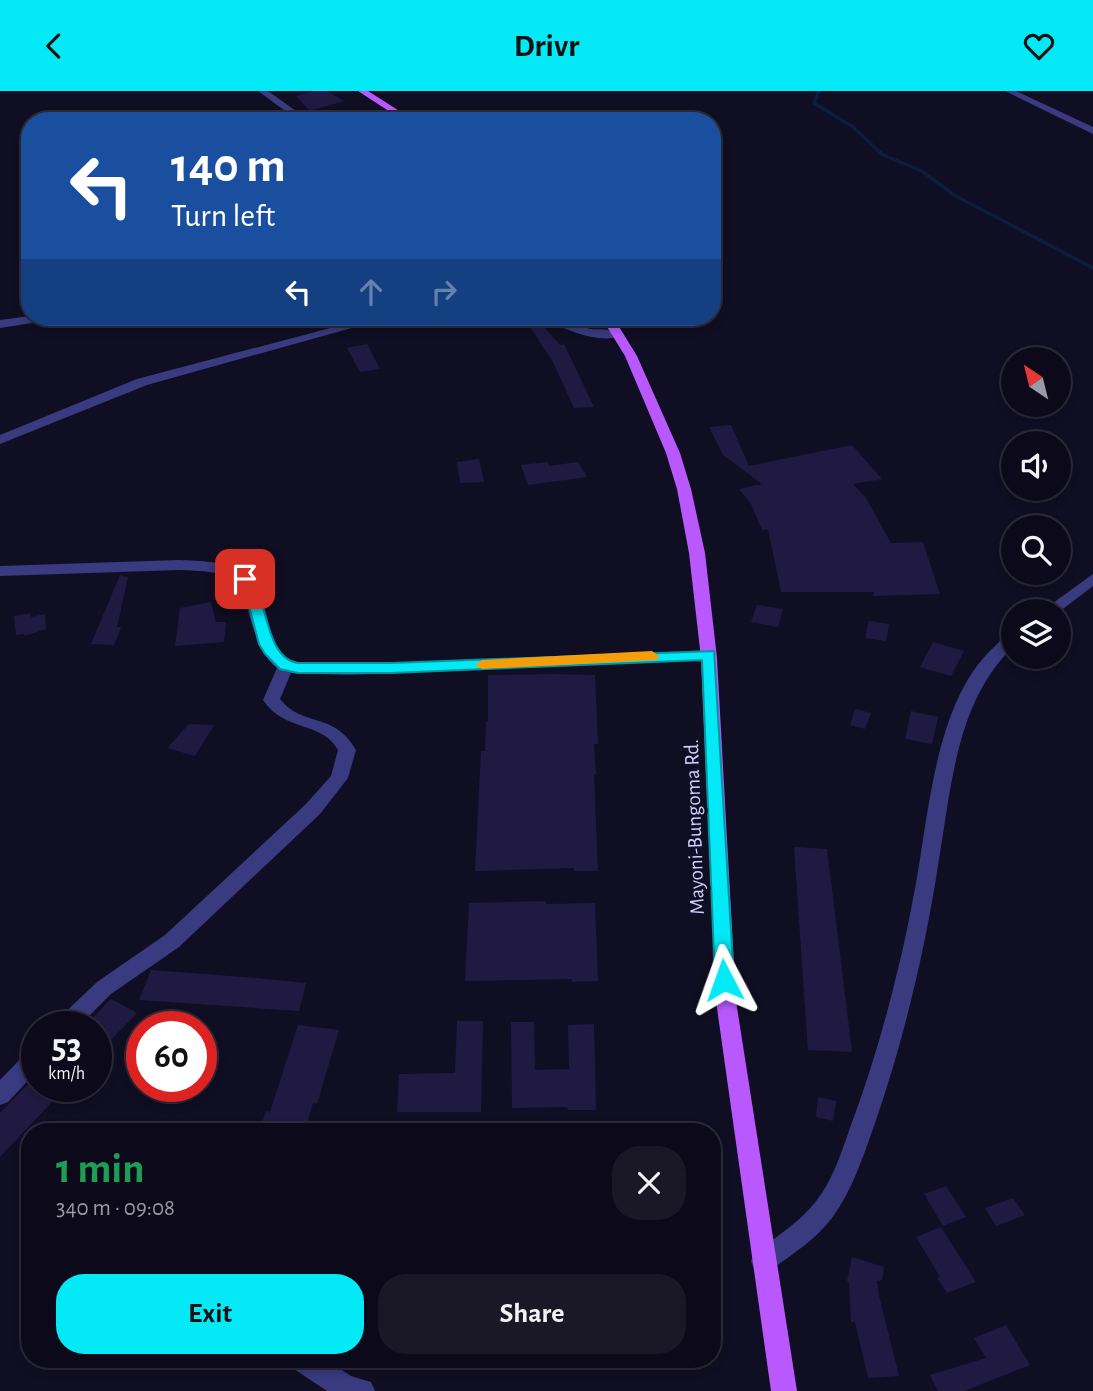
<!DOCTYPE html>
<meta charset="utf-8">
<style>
body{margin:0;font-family:"Alegreya Sans",sans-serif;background:#1a1827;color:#f1f3f6;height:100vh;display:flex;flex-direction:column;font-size:26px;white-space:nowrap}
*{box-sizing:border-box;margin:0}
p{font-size:23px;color:#9a9aa2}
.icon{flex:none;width:38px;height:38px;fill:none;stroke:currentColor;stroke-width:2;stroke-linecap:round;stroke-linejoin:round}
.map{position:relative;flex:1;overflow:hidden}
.drawer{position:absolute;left:21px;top:1032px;width:700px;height:245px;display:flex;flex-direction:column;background:#0c0a1a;border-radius:28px;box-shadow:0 4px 10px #0003,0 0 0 2px #2c2b39}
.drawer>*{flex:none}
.guide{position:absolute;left:21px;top:21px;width:700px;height:214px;border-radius:28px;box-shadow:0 4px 10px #0003,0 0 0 2px #2c2b39;background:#1a4fa0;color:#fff;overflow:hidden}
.needle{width:46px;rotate:325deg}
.fabs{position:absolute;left:1001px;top:256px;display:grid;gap:14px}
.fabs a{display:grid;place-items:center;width:70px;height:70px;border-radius:50%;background:#0c0a1a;box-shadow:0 4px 10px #0003,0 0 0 2px #2c2b39;font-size:35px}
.speed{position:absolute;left:21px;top:920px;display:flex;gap:14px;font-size:35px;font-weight:700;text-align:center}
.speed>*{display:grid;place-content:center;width:91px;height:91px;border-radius:50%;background:#0c0a1a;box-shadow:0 4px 10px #0003,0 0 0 2px #2c2b39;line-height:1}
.speed small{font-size:18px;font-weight:400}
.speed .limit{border:10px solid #d22;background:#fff;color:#111}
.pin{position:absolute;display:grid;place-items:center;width:60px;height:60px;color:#fff;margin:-30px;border-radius:14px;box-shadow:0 4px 10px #0006}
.me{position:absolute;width:77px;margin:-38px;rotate:356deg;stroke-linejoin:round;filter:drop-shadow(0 0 5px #0008)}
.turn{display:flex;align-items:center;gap:24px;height:147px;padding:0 35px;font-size:32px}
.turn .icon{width:91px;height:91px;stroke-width:2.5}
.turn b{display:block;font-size:49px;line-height:60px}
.lanes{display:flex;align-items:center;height:66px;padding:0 35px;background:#0003;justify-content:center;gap:35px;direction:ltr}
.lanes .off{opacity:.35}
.round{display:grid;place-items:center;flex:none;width:74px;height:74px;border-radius:28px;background:#1a1827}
.overview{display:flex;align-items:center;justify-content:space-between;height:119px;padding:0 35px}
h1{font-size:42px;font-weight:700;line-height:52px;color:#1e9e55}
.button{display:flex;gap:14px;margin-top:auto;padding:14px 35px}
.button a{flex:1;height:80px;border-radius:28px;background:#03e9f6;color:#111;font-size:28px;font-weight:700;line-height:80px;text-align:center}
.button a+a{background:#1a1827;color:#f1f3f6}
header{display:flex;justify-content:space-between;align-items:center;height:91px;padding:0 35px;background:#03e9f6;color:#111;font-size:32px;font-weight:700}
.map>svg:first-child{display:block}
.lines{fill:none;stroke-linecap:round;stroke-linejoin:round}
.stream{stroke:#0a1f3f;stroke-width:3.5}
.building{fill:#201a43}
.minor{fill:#393a80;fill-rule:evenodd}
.major{fill:#b858fd;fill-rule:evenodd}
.route{fill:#03e9f6;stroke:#0297a0;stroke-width:2}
.slow{fill:#f59e0b}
.labels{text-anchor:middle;stroke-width:7;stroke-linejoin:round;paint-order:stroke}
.street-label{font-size:21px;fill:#d3cffe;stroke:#100e22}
</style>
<header><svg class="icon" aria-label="back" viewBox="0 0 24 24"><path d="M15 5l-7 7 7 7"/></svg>Drivr<svg class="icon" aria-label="heart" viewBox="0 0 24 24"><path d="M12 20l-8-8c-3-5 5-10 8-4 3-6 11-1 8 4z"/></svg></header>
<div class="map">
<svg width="1093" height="1300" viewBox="0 0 1093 1300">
<rect width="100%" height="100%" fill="#100e22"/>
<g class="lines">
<polyline class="stream" points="819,0 814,12 853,36 883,64 922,80 954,104 1093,177"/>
</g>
<g class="building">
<polygon points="313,0 327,0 344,10 310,20 296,5"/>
<polygon points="536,227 560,254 564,253 594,316 574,317 553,271 528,233"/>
<polygon points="367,253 380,278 360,281 347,257"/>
<polygon points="731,334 749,375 852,354 882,388 853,393 866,407 891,452 923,451 940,503 873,505 874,501 781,501 768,438 762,439 751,413 739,398 762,393 723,364 709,336"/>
<polygon points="479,368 484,391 460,392 457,371"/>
<polygon points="548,371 549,375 578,371 587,386 528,394 521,374"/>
<polygon points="120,484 128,486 117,536 121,536 114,554 91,553"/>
<polygon points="211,511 216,531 226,531 224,551 175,555 180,517"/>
<polygon points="757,514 783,518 778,536 751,531"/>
<polygon points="30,522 31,526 45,523 46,538 24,545 24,543 16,544 14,525"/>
<polygon points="869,530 889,533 886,550 865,547"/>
<polygon points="933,551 964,560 951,585 920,576"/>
<polygon points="554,583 595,584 598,653 594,653 596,684 594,684 598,780 574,780 574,777 475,780 481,660 485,660 486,630 488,630 488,584"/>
<polygon points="855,618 871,622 865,638 850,634"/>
<polygon points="911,620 938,626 932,653 905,648"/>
<polygon points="189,633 214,634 195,665 167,657"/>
<polygon points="794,756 827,758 852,961 808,959"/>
<polygon points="546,810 546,813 595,812 598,890 572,891 572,888 465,890 469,812"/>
<polygon points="151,879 256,887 306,892 299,920 139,909"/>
<polygon points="111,908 137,922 96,964 96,936 84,936"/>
<polygon points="457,930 483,930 481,1021 397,1021 399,983 455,982"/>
<polygon points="511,931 534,931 535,979 569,978 568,934 594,933 596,1019 568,1019 567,1016 512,1017"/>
<polygon points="298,934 339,939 317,1013 313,1012 305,1041 259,1041 266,1020 270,1021"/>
<polygon points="37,984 37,996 66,996 0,1066 0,1022"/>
<polygon points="818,1006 836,1010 833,1030 816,1026"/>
<polygon points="946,1095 966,1126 943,1135 924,1103"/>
<polygon points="1013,1107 1025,1124 996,1135 985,1117"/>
<polygon points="941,1136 976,1191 947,1202 937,1187 940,1186 916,1146"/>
<polygon points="852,1166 884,1176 882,1189 877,1190 879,1205 899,1285 868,1287 855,1231 851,1231 849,1191 847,1190"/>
<polygon points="1006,1234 1030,1274 964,1300 938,1300 930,1284 986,1267 974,1247"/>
</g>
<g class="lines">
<g class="minor">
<polygon points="258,0 268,0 310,30 299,30"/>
<polygon points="1005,0 1016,0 1093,36 1093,43"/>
<polygon points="30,225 51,226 45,230 0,237 0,229"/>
<polygon points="372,226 391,226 147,294 0,353 0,344 137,288"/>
<path d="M 547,226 C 563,225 575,235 591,238 C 602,239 616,237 624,243 C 607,255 561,240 547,226 Z"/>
<path d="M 179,469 C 199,470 225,470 243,480 C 275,498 260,559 293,572 C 309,578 330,573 347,574 L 709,559 L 717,564 L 709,569 L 347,584 L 291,582 L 280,608 C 303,637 334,620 356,659 L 348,687 L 320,723 L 179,856 L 111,903 L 78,936 L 53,936 L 56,930 L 97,891 L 165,844 L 306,713 L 331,685 L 338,659 C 322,630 284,641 263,609 L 277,577 C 269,571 265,564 261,555 C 233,498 262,481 179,479 L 0,485 L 0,475 Z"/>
<polygon points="1093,483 1093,495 1059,521 1042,520"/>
<path d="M 1013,542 L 1013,556 C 958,609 952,690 940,762 C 926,855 905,946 874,1035 C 863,1066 852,1100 832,1127 C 816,1148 793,1163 772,1178 L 763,1182 L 754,1178 L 751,1170 L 754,1162 C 779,1144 805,1128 822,1102 C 835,1082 843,1057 851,1034 C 869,986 884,936 896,886 C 904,855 910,824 916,792 C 929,720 936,611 992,558 C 999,552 1004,544 1013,542 Z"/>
<polygon points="37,956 37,980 8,1011 0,1014 0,989 29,959"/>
<polygon points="290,1269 326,1269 351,1285 371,1291 375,1300 327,1300 294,1278"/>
</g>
<g class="major">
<polygon points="358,0 368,0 415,30 404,30"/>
<polygon points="601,226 613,226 637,265 680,362 691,398 705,462 717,567 736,910 797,1300 771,1300 716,910 701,567 689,462 677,398 666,362 625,265"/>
</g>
</g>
<path class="route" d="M 245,484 L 250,485 C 268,509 265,567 298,572 L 391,572 L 714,560 L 734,889 L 731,895 L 724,897 L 718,895 L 715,889 L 702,569 L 391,582 L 298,582 L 280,578 L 265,563 L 259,553 L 244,496 L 238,488 Z"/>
<polygon class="slow" points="652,560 659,565 657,569 482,578 475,574 482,569"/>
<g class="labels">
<g class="street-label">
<text transform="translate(694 736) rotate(-92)" y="7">Mayoni-Bungoma Rd.</text>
</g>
</g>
</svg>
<div class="fabs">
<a><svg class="needle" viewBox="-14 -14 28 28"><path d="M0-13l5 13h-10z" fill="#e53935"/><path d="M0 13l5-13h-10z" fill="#9a9aa2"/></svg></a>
<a><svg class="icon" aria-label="sound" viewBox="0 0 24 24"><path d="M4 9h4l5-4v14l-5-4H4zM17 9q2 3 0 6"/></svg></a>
<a><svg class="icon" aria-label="search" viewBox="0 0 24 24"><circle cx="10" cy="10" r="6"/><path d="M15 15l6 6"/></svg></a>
<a><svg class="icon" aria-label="layers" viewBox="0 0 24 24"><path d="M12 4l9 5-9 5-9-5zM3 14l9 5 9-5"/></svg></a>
</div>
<div class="speed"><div>53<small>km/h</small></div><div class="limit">60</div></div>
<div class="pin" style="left:245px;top:488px;background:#d93025"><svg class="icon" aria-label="arrive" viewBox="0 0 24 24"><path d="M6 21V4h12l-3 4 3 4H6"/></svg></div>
<svg class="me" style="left:724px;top:889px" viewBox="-20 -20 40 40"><path d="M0-17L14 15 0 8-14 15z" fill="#03e9f6" stroke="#fff" stroke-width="4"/></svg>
<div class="guide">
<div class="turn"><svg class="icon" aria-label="left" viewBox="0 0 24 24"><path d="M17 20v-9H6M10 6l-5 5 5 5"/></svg><div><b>140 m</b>Turn left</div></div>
<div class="lanes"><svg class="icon" aria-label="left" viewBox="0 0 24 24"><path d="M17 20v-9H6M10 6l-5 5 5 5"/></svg><svg class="icon off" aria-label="ahead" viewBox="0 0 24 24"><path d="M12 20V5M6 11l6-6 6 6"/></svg><svg class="icon off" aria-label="right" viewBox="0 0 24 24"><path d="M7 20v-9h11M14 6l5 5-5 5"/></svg></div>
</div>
<section class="drawer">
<div class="overview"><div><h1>1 min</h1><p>340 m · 09:08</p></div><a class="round"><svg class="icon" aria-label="close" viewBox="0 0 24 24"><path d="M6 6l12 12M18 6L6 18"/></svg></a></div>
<div class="button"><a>Exit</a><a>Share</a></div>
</section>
</div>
